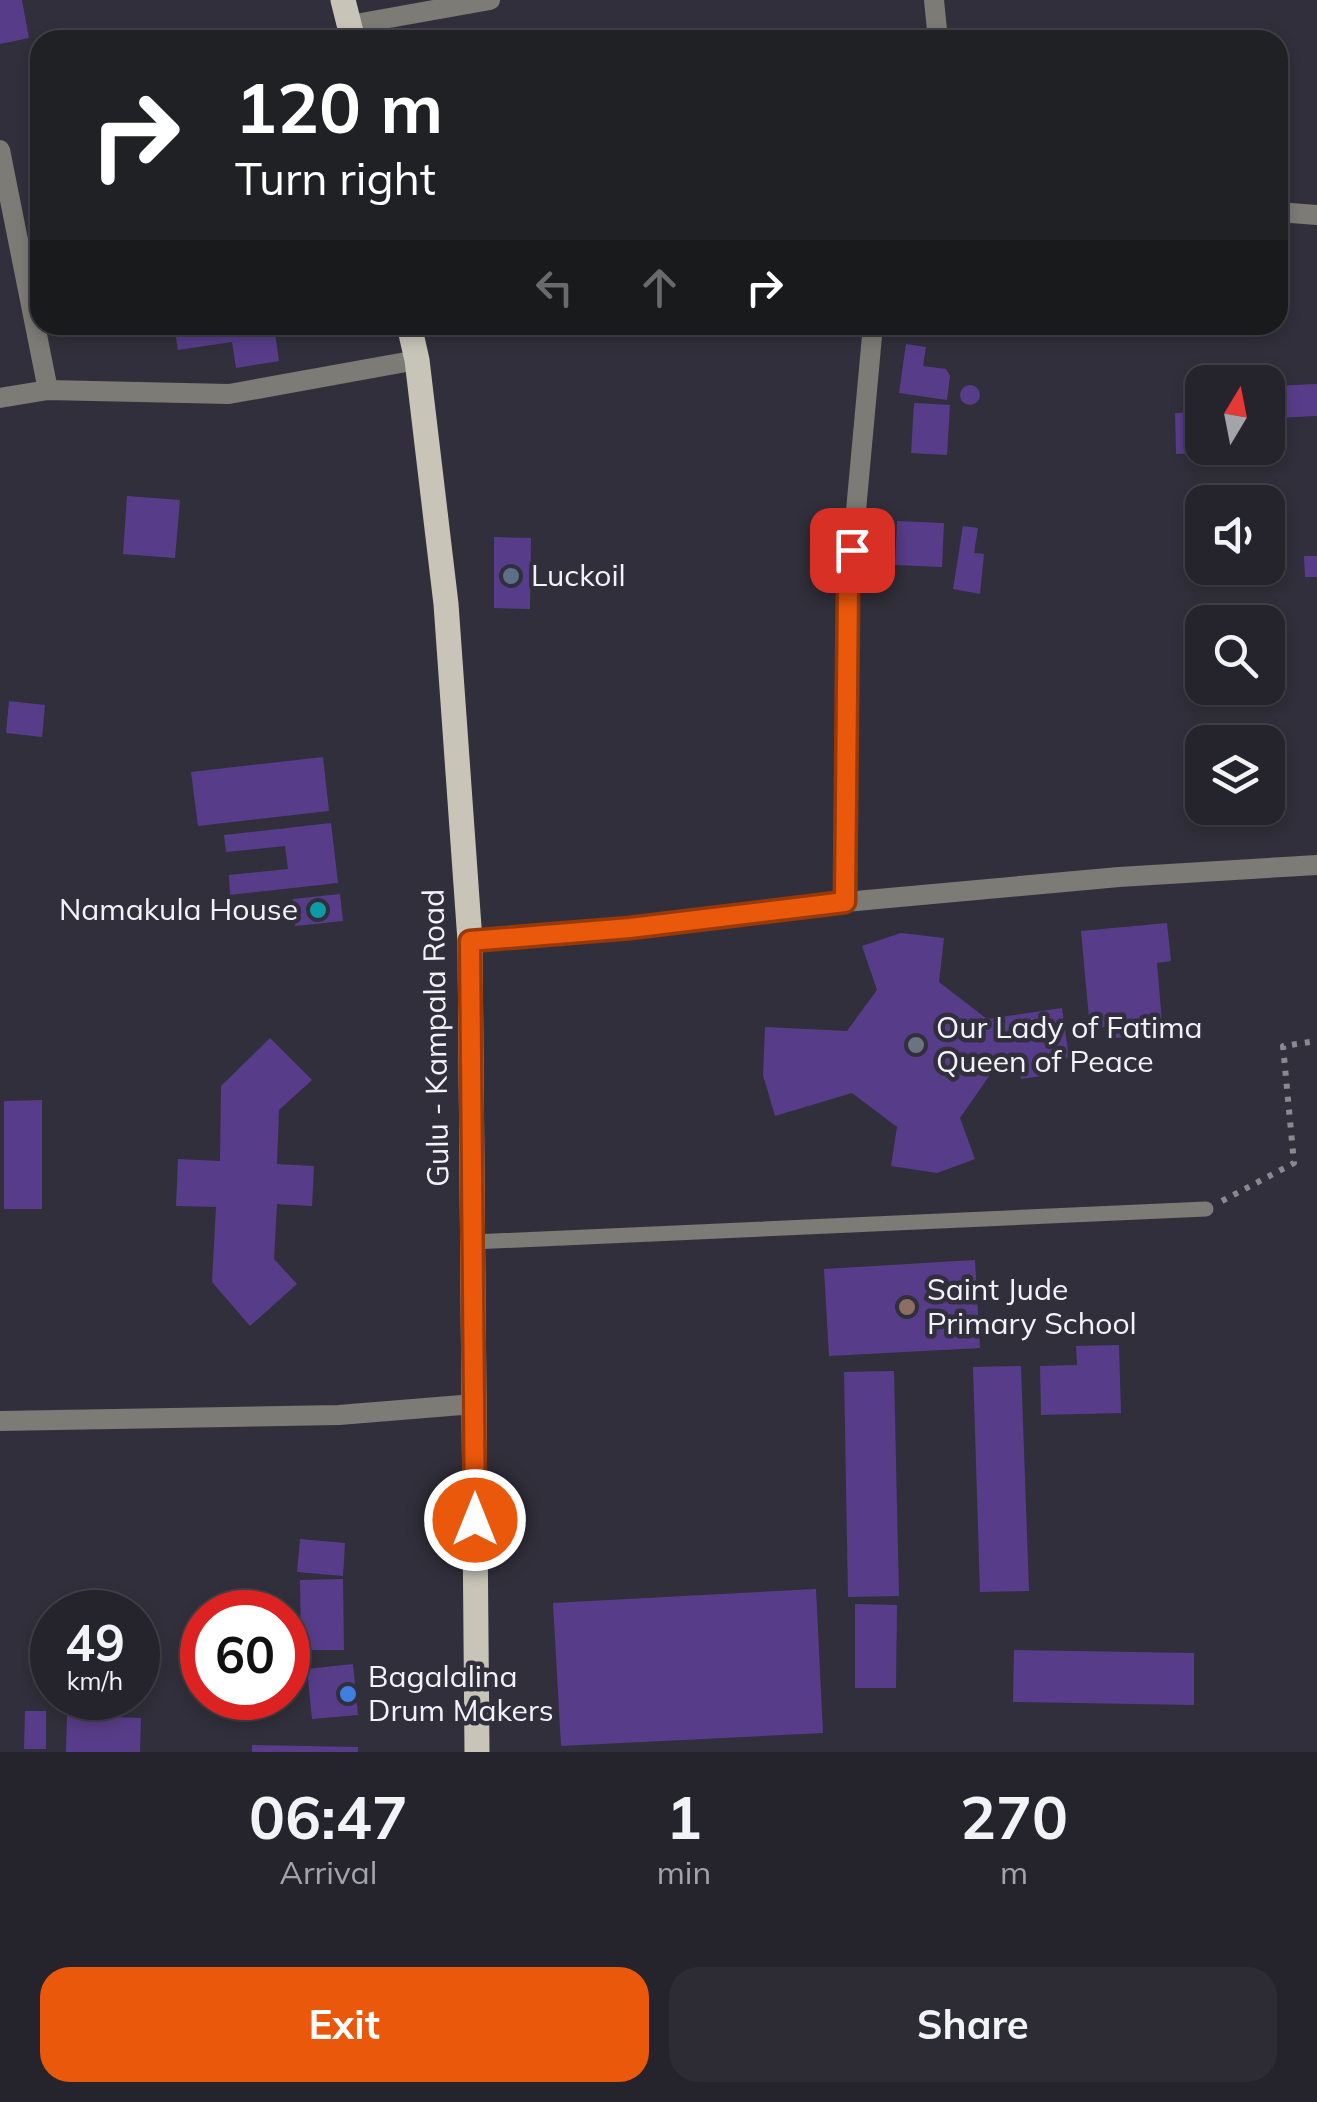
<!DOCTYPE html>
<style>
body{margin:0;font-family:Mulish,sans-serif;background:#2d2b34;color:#f1f3f6;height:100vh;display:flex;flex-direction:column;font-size:38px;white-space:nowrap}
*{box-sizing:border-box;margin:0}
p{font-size:32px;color:#a3a4a9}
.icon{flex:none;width:55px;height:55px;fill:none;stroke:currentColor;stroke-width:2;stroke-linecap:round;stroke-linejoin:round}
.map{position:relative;height:1752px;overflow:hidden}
.side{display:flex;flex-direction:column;background:#25232c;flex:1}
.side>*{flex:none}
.banner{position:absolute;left:30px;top:30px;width:1258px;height:305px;border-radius:30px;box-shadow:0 5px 15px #0003,0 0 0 2px #424048;background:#202124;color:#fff;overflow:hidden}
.needle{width:65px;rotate:10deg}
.controls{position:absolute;left:1185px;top:365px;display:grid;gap:20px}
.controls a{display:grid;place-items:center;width:100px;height:100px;border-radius:20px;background:#25232c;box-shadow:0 5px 15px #0003,0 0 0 2px #424048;font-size:50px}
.speed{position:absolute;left:30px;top:1590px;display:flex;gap:20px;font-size:50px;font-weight:700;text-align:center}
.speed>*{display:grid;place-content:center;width:130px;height:130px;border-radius:50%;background:#25232c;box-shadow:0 5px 15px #0003,0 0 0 2px #424048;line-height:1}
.speed small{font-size:25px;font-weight:400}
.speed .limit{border:15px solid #d22;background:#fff;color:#111}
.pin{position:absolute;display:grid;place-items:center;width:85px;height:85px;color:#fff;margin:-42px;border-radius:20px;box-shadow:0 5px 15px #0006}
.me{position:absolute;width:110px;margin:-55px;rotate:0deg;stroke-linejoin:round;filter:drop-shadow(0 0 8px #0008)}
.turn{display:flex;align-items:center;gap:35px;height:210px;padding:0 40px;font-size:45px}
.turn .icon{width:130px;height:130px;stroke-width:2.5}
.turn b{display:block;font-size:70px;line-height:85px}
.lanes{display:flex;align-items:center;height:95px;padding:0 40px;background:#0003;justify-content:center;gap:50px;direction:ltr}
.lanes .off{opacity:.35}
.eta{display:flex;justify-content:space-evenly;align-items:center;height:170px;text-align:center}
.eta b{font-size:60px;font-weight:700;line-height:70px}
.primary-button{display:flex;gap:20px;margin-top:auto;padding:20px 40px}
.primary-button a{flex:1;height:115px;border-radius:30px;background:#ea580c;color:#fff;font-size:40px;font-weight:700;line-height:115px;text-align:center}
.primary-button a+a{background:#2d2b34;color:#f1f3f6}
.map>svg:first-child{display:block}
.building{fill:#573d89}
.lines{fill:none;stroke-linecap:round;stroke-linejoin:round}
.path{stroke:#8a8992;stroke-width:6;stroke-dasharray:5 8;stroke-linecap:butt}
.lane{stroke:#7d7b75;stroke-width:15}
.street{stroke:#7d7b75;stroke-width:20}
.primary{stroke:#c8c4b8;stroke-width:25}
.route-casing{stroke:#983908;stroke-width:25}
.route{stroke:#ea580c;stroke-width:18}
.service-dot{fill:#5c6f8a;stroke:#312f3b;stroke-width:4}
.culture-dot{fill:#0f9aa8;stroke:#312f3b;stroke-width:4}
.worship-dot{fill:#6b7280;stroke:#312f3b;stroke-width:4}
.education-dot{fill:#8d6e63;stroke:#312f3b;stroke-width:4}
.shop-dot{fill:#3f7fe0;stroke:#312f3b;stroke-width:4}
.labels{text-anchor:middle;stroke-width:9;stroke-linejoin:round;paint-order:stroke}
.poi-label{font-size:30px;fill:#f3f2f9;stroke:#312f3b;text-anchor:start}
.street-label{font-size:30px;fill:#f3f2f9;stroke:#312f3b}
</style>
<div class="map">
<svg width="1317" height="1752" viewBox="0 0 1317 1752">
<rect width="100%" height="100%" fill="#312f3b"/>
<g class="building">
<polygon points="0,0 22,0 29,38 0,44"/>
<polygon points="174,325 274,325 279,361 236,368 232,342 178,350"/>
<polygon points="959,325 992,325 986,335 959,334"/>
<polygon points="906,344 926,347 923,366 946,369 950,376 947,400 899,393"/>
<polygon points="1317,384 1317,416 1277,418 1275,386"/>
<circle cx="970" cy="395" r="10"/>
<polygon points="914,403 950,405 947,455 911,453"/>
<polygon points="1202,412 1202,448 1233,448 1233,452 1176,454 1175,413"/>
<polygon points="127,496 180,500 175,558 123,554"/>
<polygon points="897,521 944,523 942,567 895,565"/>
<polygon points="963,526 978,528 974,553 984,554 980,594 953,589"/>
<polygon points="494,537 531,538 530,609 494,608"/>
<polygon points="1304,556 1317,556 1317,577 1305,577"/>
<polygon points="9,701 45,705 42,737 6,733"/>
<polygon points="323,757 329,811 198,826 191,772"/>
<polygon points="331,823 338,883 230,895 229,875 288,869 285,846 226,852 224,835"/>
<polygon points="340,894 343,921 295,926 293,899"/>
<polygon points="1167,923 1171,961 1157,963 1162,1022 1147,1023 1148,1035 1115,1038 1114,1026 1090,1029 1081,931"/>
<polygon points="901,933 944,938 939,982 987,1019 1062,1008 1069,1058 1047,1061 1049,1075 1021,1079 1018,1065 994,1069 960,1118 975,1159 937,1173 891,1166 897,1127 852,1093 775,1116 763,1075 765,1027 847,1031 877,990 862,946"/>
<polygon points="270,1038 312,1080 279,1110 277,1164 314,1166 312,1206 277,1204 274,1259 297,1284 250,1326 212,1282 216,1207 176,1206 178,1159 220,1161 221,1086"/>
<polygon points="42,1100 42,1209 4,1209 4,1101"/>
<polygon points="975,1260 980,1348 829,1356 824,1269"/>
<polygon points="1119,1345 1121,1413 1041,1415 1040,1366 1077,1365 1076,1346"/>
<polygon points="1021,1366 1029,1591 980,1592 973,1367"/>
<polygon points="894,1371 899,1596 848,1597 844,1372"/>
<polygon points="300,1539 345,1543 343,1576 297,1572"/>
<polygon points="343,1579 344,1650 301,1650 300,1580"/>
<polygon points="816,1589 823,1733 561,1746 553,1603"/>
<polygon points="855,1604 897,1605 896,1688 855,1688"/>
<polygon points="1014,1650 1194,1653 1194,1705 1013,1702"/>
<polygon points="353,1664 358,1715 312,1719 307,1669"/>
<polygon points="25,1711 46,1711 46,1749 24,1749"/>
<polygon points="67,1715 141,1718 140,1752 66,1752"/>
<polygon points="252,1745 358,1747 358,1752 252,1752"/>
</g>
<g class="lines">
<polyline class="path" points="1222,1201 1294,1163 1283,1046 1317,1041"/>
<polyline class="lane" points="473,1242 1206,1209"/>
<g class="street">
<polyline points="934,0 938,40"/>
<polyline points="350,25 490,0"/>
<polyline points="0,150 48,390"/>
<polyline points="1278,212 1317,215"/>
<polyline points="0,398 48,390 229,394 417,360"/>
<polyline points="845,902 849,587 873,325"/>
<polyline points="470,941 630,929 845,902 1119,877 1317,865"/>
<polyline points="0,1421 339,1415 474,1404"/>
</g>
<g class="primary">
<polyline points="343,0 353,40"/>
<polyline points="409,325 417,360 446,604 470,941 477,1752"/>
</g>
</g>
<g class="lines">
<g class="route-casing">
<polyline id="route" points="475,1520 470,941 630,928 845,902 848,587 852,550"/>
</g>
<use href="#route" class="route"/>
</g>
<circle class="service-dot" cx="511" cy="576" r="10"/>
<circle class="culture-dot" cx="318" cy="910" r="10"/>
<circle class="worship-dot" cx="916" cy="1045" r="10"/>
<circle class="education-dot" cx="907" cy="1307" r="10"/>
<circle class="shop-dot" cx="348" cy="1694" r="10"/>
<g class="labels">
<g class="poi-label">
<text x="531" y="586">Luckoil</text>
<text x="298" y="920" text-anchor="end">Namakula House</text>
<text x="936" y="1038">Our Lady of Fatima<tspan x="936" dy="34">Queen of Peace</tspan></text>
<text x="927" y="1300">Saint Jude<tspan x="927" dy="34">Primary School</tspan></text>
<text x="368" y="1687">Bagalalina<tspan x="368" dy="34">Drum Makers</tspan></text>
</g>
<g class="street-label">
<text transform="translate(436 1038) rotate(-91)" y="10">Gulu - Kampala Road</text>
</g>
</g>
</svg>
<div class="controls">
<a><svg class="needle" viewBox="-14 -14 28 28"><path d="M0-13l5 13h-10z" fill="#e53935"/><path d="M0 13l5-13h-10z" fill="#a3a4a9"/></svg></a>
<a><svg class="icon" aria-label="sound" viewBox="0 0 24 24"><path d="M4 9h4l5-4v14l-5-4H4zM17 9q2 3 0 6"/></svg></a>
<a><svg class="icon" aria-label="search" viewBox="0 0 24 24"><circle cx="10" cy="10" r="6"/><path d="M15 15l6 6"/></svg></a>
<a><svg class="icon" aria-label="layers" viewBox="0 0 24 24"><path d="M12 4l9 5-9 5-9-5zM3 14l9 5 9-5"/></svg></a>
</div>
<div class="speed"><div>49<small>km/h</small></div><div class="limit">60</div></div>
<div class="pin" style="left:852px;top:550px;background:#d93025"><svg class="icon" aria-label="arrive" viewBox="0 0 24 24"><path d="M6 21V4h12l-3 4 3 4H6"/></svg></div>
<svg class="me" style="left:475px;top:1520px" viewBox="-20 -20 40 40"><circle r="17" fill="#ea580c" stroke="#fff" stroke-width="3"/><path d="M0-11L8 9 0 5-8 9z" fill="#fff"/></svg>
<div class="banner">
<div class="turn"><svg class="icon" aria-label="right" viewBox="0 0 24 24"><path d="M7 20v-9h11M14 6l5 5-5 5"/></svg><div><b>120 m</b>Turn right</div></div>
<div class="lanes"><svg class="icon off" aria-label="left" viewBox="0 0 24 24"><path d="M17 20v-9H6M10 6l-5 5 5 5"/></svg><svg class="icon off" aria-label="ahead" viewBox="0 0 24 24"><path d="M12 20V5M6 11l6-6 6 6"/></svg><svg class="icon" aria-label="right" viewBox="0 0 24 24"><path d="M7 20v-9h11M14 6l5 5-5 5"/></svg></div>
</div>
</div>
<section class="side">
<div class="eta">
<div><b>06:47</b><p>Arrival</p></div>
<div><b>1</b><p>min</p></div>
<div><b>270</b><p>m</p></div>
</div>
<div class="primary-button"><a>Exit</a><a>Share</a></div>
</section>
